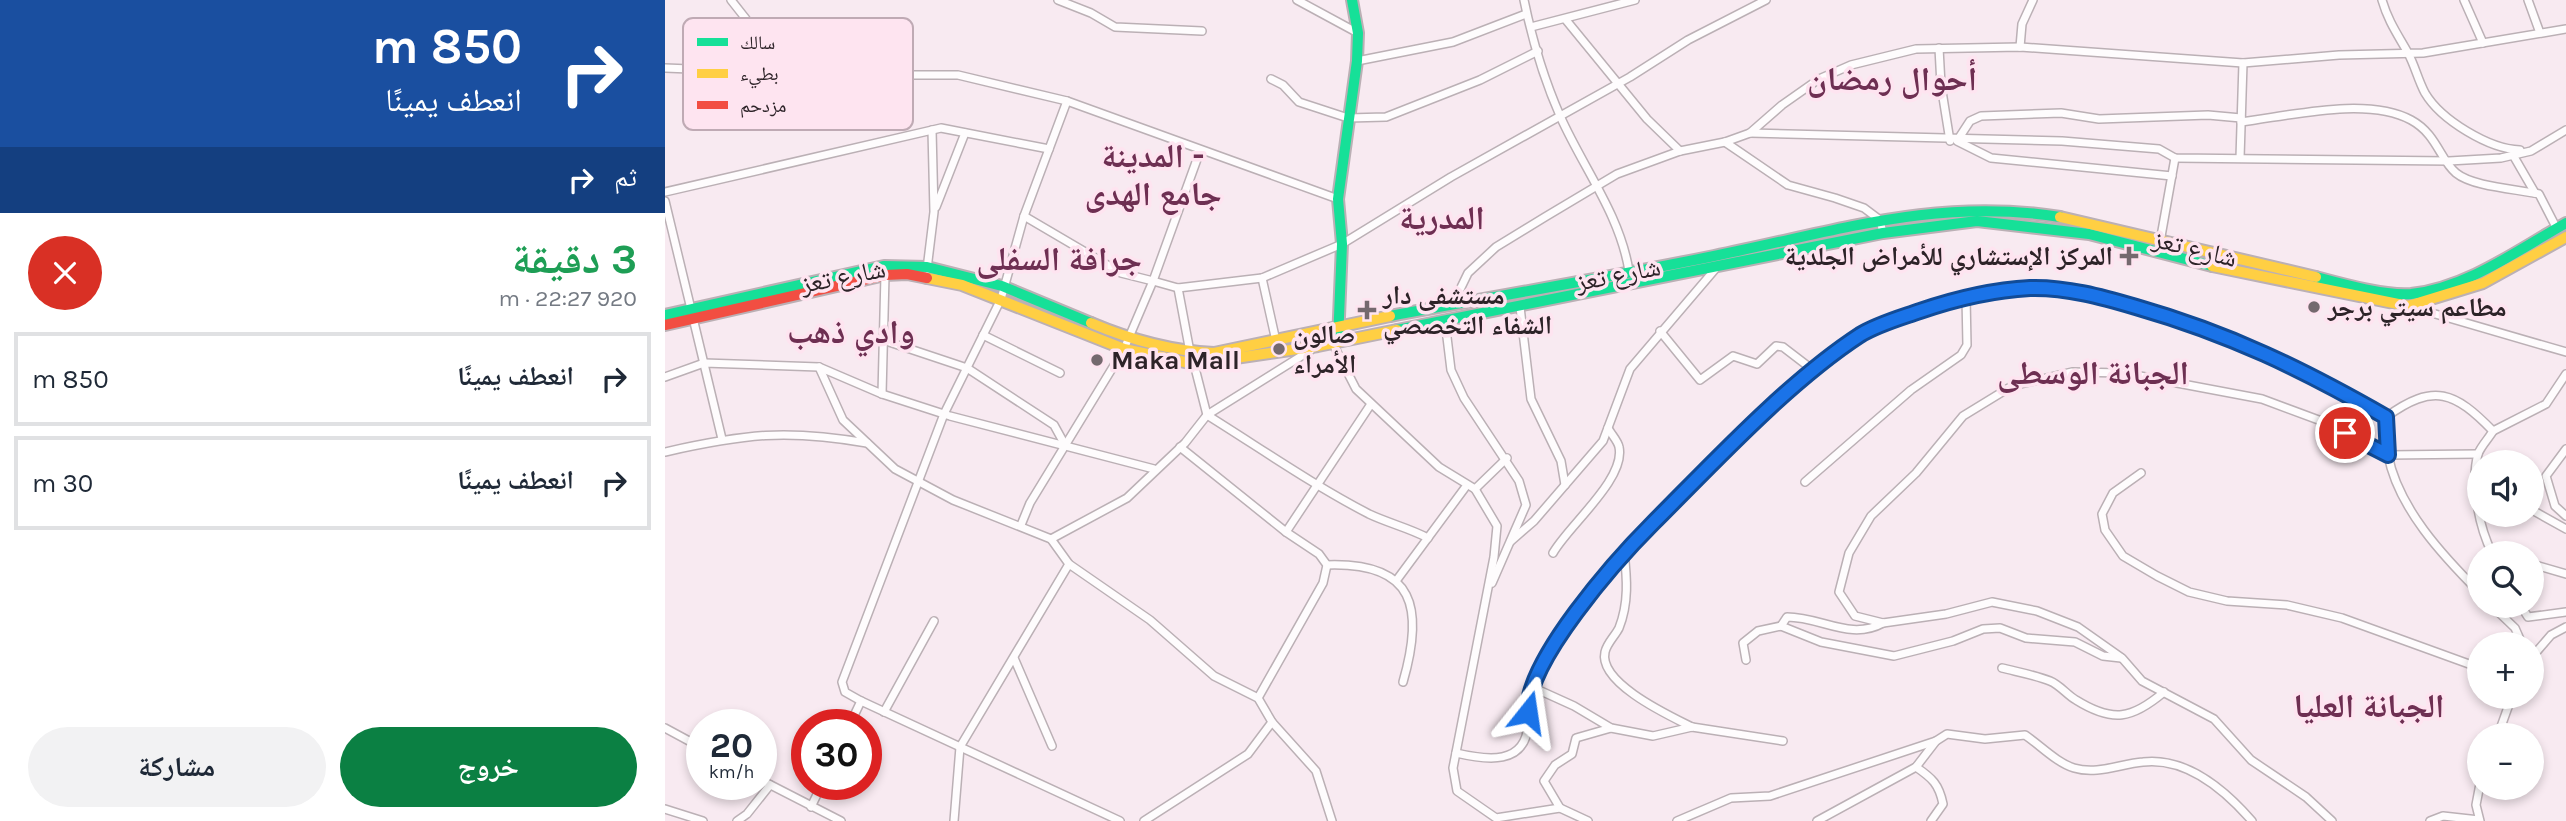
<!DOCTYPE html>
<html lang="ar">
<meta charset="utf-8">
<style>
body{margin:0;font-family:Karla,"Noto Naskh Arabic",sans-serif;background:#f2f2f3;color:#1f2937;direction:rtl;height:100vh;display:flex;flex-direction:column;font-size:26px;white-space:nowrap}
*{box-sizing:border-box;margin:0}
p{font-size:23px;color:#747a83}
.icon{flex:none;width:38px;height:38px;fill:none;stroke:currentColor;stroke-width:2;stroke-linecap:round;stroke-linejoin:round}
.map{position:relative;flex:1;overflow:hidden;direction:ltr}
.details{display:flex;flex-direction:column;background:#fff;width:665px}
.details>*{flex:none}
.top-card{background:#1a4fa0;color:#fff;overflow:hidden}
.buttons{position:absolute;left:1802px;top:450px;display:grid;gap:14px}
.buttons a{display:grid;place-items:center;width:77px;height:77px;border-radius:50%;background:#fff;box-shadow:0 4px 10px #0003;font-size:35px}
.speed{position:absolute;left:21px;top:709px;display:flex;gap:14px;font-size:35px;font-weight:700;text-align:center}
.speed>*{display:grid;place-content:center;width:91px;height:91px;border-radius:50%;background:#fff;box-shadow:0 4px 10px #0003;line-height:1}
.speed small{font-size:18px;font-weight:400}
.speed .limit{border:10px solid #d22;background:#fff;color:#111}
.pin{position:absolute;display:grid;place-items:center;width:60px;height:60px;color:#fff;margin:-30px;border:4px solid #fff;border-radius:50%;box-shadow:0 2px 7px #0007}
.me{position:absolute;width:77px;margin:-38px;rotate:15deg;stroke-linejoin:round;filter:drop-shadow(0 0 5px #0008)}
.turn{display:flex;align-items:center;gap:24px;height:147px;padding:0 28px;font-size:32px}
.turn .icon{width:91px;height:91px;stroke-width:2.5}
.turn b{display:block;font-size:49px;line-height:60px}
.then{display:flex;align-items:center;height:66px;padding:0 28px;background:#0003;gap:14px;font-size:26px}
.round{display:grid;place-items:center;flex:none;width:74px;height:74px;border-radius:37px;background:#f2f2f3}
.headline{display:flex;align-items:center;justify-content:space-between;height:119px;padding:0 28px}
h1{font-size:42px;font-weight:700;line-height:52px;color:#1e9e55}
.cta{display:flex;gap:14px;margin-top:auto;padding:14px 28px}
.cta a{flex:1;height:80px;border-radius:42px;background:#0b8043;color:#fff;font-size:28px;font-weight:700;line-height:80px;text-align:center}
.cta a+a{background:#f2f2f3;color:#1f2937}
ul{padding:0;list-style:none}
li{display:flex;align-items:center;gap:21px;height:94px;margin:0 14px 10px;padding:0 14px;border:4px solid #e0e1e3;border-radius:0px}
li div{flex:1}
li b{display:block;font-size:26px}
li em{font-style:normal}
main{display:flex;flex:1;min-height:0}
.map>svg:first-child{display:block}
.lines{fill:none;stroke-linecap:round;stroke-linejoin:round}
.street-casing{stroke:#bbb0b5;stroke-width:10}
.fast-casing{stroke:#bbb0b5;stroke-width:14}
.slow-casing{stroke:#bbb0b5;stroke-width:14}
.jam-casing{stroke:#bbb0b5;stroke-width:14}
.street{stroke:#fefcfd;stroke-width:7}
.fast{stroke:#16e098;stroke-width:10}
.slow{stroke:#ffcf43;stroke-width:10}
.jam{stroke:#f24e42;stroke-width:10}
.route-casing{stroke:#114b97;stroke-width:18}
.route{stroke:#1a73e8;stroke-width:12}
.poi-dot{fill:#74696e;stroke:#fee4f0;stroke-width:2.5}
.labels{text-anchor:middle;stroke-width:7;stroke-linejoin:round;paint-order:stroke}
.street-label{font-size:26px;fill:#2d2328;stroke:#fee4f0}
.poi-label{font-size:26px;font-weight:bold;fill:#2d2328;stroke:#fee4f0;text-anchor:start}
.district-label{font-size:33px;font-weight:bold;fill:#6e2f52;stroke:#fee4f0}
.key{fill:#fee4f0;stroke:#bfaab4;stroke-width:2}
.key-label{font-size:19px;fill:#2d2328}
</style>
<main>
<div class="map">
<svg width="1901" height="821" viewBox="0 0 1901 821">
<rect width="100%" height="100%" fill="#f8eaf1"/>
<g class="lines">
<g class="street-casing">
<g id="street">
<polyline points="66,0 81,19 91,70"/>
<polyline points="393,0 426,13 450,27 537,31"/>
<polyline points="632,0 693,33"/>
<path d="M 859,0 C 867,39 880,82 896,118 C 919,169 955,215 964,271"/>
<path d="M 1717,0 C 1723,21 1733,35 1743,53 C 1750,66 1753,80 1760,93 C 1776,120 1824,149 1855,150"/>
<polyline points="1799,0 1818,43"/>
<polyline points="1863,0 1875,33"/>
<polyline points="901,20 982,119 1015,151"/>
<polyline points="866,27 970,0"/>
<polyline points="1355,47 1357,24 1368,0"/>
<polyline points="1274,48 1276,85 1285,141"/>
<polyline points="692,61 788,42 861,14"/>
<polyline points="0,68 173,75 293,75 402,101 673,199"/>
<polyline points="606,79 618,85 634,102 683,118 721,117 815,80 873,51"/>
<polyline points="402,101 359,216 336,299 279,414 177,682 180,692 196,701 455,821"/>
<path d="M 1576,122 C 1624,116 1702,96 1746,120 C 1772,134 1775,160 1791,173 C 1808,187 1852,189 1874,194 L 1892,229"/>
<polyline points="1085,133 1397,141 1494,149 1510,158 1784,161 1836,158 1866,151 1901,130"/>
<polyline points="1060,142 1123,185 1170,198 1199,208 1215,220 1218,233"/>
<polyline points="1848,155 1870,193"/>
<polyline points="1575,158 1578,63"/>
<polyline points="1507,176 1326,158 1292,141 1305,121 1316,116 1396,113 1434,119 1543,115 1576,118"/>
<polyline points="0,192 276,128 384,149"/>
<polyline points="0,201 26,309"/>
<polyline points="271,207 300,133"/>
<polyline points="359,216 456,273 488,281 513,288 597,278 677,244 786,177 965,77 1023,40 1101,0"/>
<polyline points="1495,242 1510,158"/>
<polyline points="262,269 269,212 267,130"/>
<polyline points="597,278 611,341"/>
<polyline points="513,288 525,352"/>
<polyline points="1755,300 1760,311 1901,352"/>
<polyline points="788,304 803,273 831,247 880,217 952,174 1015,151 1060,142 1085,133 1117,105 1154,79 1186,65 1251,49 1355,47 1578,63 1674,55 1758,53 1901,29"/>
<polyline points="855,307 866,399 896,461 900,485"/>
<polyline points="28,318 57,439"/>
<polyline points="780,321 786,370 799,398 854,481 861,505 827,583"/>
<polyline points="995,331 1035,380 1068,356 1092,364 1111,346 1118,347 1148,370"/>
<polyline points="318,335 395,373"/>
<polyline points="218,340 302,368 389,425 400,445"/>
<polyline points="667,342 691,389 774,467 810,489 832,526 829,557 788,768 792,791 831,818 895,808"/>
<path d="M 529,364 L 542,415 C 595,448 648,485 704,514 C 723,523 744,528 763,538"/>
<polyline points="154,367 178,420 230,469 288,500 386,539 404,564 485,620 549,676 593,698 607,722 651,771 667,821"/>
<polyline points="0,377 39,363 154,367 217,394 285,416 489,469"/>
<polyline points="217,394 220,275"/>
<polyline points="515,447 621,532 654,554 662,565 658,583 593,698"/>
<polyline points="1901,449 1881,476 1890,506 1901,516"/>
<path d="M 0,452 C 80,434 121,429 202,443"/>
<polyline points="1476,473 1448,493 1437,514 1440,530 1458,556 1492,576 1524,592 1562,601 1622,605 1677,618 1815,668"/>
<polyline points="1140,482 1246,390 1296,355 1302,345 1301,297"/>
<polyline points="810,489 842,458"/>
<polyline points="1867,510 1901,529"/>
<polyline points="356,525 365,503 459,349 488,281 535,151"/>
<polyline points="621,532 706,404"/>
<polyline points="386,539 462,498 520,443 542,415 646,350"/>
<polyline points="846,541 869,521 938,441 965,369 1052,267"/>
<path d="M 959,552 C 962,578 964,603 954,628 C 950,636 942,643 940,652 C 933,683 1005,716 1027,727"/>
<path d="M 888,553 C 903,526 961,479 954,447 C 953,441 946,434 943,428"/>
<path d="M 1827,553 C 1814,527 1805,483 1813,454 C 1816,446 1824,438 1828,431"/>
<polyline points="1867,564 1901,574"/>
<path d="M 662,565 C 751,562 759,609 738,682"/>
<polyline points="731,581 802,485"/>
<path d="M 1815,593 C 1778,556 1733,508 1723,455 C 1720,443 1722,429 1721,417 C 1769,382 1790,392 1828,431 L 1881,404 L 1901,374"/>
<polyline points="1827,606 1850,628 1857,644"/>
<polyline points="1856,606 1863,617 1901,612"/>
<path d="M 1116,626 L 1122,617 C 1157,617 1185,641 1218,623"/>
<polyline points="1867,657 1886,635 1901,627"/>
<polyline points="349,658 387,746"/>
<polyline points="1081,660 1078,643 1093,631 1116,626 1156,642 1229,656 1288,641 1318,629 1335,628 1361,638 1410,642 1438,656 1456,658"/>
<path d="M 1337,668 C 1353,672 1370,675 1385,681 C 1395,685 1402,695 1411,700 C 1448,723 1467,719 1499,692"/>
<polyline points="867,687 909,706 946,728 988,736 1027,727 1118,741"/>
<polyline points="219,712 269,621"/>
<polyline points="185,724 196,701"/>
<polyline points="0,728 37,748"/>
<polyline points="1833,735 1847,696"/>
<path d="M 791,753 C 821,760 861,766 863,724 C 863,710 860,700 867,687 L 902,622 L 959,552 L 1043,469 L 1148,370 L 1196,334 L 1269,306 L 1301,297 L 1366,288 L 1413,292 L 1536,326 L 1640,370 L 1721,417"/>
<path d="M 1251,767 C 1267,778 1274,784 1278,804 L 1266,821"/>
<polyline points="96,780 176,821"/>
<polyline points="146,807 157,784"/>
<polyline points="0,809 38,821"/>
<polyline points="72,821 82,814 105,785"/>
<polyline points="289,821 295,747 404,564"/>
<polyline points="479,821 583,754 607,722"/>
<polyline points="923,821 895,808 879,781 890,765 907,754 911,738 946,728"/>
<polyline points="1012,821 1066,798 1105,796 1271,741"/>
<path d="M 1152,821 L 1251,767 L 1271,741 L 1282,734 L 1320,739 L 1360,735 C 1375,745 1392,763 1409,768 C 1432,775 1455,764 1478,762 C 1521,757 1560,790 1587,821"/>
<polyline points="1667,821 1641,797 1586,760 1549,719 1477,681 1457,658 1413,627 1372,611 1327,602 1281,614 1218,623 1190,616 1174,592 1184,553 1206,516 1251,473 1298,416 1347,386 1407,372 1459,373 1597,399 1659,422 1723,455 1813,454"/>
<polyline points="1765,821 1778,816 1814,820"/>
<polyline points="1815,821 1811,805 1815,784"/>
</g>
</g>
<g class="fast-casing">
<g id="fast">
<path d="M 1651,277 C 1677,284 1720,296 1746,294 C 1802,288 1853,250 1901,223"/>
<polyline points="0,315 219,266 262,267 337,286 426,323"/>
<path d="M 725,316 C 833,296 941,278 1049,256 C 1169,232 1271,197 1395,217"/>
<polyline points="732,330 1218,233 1312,221 1424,234 1547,266"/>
<polyline points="673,341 677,244 673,199 692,61 693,33 687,0"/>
</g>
</g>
<g class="slow-casing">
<g id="slow">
<polyline points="1395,217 1651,277"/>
<polyline points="1547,266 1743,306 1818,283 1901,237"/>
<polyline points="262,278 297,285 459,349 529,364 653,346 732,330"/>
<path d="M 426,323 C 466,340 506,351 549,353 L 725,316"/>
</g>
</g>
<g class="jam-casing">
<polyline id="jam" points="0,325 220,275 242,274 262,278"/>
</g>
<use href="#street" class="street"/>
<use href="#fast" class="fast"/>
<use href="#slow" class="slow"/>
<use href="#jam" class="jam"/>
</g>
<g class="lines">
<g class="route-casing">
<path id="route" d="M 863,712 C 861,661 952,559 988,523 C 1049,462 1123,382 1195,335 C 1213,324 1235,318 1255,311 C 1290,299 1328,290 1365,288 C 1401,287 1437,297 1471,307 C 1565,334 1637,369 1721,417 L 1723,455 L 1680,433"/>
</g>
<use href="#route" class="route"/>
</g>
<g class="poi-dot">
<path d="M1460.5 245.5h7v7h7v7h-7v7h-7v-7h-7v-7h7z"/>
<circle cx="1649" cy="307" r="7"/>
<path d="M698.5 299.5h7v7h7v7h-7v7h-7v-7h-7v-7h7z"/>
<circle cx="614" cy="349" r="7"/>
<circle cx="432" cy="360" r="7"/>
</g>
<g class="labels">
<g class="street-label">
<text transform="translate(1530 248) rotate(14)" y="9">شارع تعز</text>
<text transform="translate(953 274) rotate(-11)" y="9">شارع تعز</text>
<text transform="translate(178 276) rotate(-11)" y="9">شارع تعز</text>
</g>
<g class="poi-label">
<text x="1448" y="265" text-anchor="end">المركز الإستشاري للأمراض الجلدية</text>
<text x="718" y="304">مستشفى دار<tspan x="718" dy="30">الشفاء التخصصي</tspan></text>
<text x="1663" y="316">مطاعم سيتي برجر</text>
<text x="628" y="343">صالون<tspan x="628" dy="30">الأمراء</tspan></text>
<text x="446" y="369">Maka Mall</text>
</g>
<g class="district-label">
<text x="1227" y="90">أحوال رمضان</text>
<text x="488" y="167">المدينة -<tspan x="488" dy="38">جامع الهدى</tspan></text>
<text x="777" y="229">المدرية</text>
<text x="394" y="270">جرافة السفلى</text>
<text x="186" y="343">وادي ذهب</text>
<text x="1428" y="384">الجبانة الوسطى</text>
<text x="1704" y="717">الجبانة العليا</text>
</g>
</g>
<rect x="18" y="18" width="230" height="112" rx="10" class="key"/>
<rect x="32" y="38" width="31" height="8" fill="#16e098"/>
<rect x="32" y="69" width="31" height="9" fill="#ffcf43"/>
<rect x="32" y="101" width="31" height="8" fill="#f24e42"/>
<g class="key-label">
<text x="75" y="49">سالك</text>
<text x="75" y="80">بطيء</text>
<text x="75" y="112">مزدحم</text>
</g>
</svg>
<div class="buttons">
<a><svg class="icon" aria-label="sound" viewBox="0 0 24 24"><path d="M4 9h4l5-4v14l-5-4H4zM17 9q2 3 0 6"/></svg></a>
<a><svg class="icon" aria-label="search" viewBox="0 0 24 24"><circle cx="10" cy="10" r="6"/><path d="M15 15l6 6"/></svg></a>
<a>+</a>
<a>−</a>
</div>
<div class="speed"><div>20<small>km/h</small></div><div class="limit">30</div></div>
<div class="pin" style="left:1680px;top:433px;background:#d93025"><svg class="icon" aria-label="arrive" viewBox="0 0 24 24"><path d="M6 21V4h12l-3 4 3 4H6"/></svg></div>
<svg class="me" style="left:863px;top:712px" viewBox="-20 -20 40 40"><path d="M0-17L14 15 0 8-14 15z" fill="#1a73e8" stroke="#fff" stroke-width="4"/></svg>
</div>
<section class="details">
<div class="top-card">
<div class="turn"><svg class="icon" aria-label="right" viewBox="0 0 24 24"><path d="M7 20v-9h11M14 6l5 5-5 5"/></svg><div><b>850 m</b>انعطف يمينًا</div></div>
<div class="then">ثم<svg class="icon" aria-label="right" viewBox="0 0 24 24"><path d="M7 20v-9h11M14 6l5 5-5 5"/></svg></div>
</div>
<div class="headline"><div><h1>3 دقيقة</h1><p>920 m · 22:27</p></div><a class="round" style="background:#d93025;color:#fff"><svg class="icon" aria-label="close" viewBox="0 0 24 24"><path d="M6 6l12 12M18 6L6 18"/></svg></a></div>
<ul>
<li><svg class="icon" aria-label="right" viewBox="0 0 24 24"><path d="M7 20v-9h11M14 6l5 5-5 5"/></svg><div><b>انعطف يمينًا</b></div><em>850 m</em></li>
<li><svg class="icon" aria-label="right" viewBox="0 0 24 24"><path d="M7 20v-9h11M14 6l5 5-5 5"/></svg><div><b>انعطف يمينًا</b></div><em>30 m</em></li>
</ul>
<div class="cta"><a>خروج</a><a>مشاركة</a></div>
</section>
</main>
